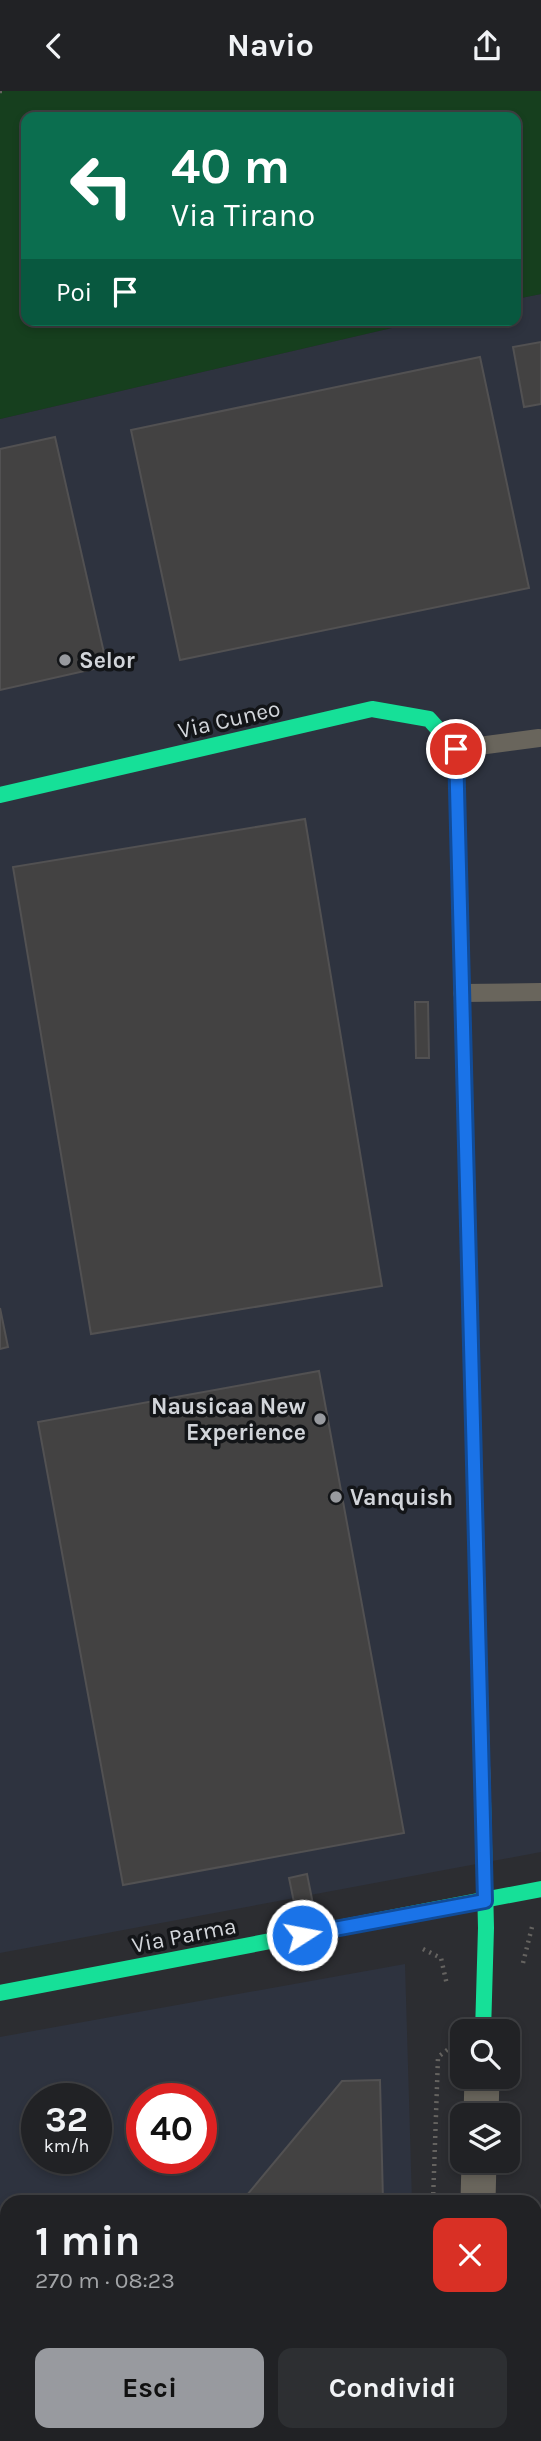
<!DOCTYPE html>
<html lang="it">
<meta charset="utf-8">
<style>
body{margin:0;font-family:Karla,sans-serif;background:#2d2f32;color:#f1f3f6;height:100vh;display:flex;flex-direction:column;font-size:26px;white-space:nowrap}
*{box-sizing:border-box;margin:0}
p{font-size:23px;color:#a2a4a7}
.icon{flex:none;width:38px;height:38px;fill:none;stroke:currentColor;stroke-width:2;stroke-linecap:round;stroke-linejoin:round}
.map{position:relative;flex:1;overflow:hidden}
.drawer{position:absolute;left:0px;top:2104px;width:542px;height:247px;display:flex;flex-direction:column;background:#212225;border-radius:21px 21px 0 0;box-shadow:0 4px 10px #0003,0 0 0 2px #3e3f42}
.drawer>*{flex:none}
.top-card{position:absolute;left:21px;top:21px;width:500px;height:214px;border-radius:14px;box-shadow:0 4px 10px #0003,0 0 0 2px #3e3f42;background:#0b6e4f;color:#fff;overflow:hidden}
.controls{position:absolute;left:450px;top:1928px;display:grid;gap:14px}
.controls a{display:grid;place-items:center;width:70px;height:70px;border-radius:14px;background:#212225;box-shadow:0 4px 10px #0003,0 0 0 2px #3e3f42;font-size:35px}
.speed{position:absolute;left:21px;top:1992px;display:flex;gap:14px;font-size:35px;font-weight:700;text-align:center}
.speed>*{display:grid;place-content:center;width:91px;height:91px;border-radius:50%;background:#212225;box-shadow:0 4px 10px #0003,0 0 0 2px #3e3f42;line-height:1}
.speed small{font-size:18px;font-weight:400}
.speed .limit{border:10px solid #d22;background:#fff;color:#111}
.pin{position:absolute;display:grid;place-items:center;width:60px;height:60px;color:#fff;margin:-30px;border:4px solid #fff;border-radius:50%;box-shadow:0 2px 7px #0007}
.me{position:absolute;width:77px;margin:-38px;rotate:79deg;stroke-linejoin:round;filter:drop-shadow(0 0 5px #0008)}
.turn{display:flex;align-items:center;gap:24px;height:147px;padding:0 35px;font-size:32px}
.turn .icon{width:91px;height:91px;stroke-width:2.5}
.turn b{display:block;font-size:49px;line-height:60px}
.then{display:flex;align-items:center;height:66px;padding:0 35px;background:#0003;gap:14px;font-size:26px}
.round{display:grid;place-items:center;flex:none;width:74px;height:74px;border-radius:14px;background:#2d2f32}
.head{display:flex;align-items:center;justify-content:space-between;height:119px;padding:0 35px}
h1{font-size:42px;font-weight:700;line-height:52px}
.cta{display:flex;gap:14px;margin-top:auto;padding:14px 35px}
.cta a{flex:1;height:80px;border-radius:14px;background:#989a9f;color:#111;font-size:28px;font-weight:700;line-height:80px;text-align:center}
.cta a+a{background:#2d2f32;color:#f1f3f6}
header{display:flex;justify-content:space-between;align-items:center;height:91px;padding:0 35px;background:#212225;font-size:32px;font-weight:700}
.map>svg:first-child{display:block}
.built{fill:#2e333f;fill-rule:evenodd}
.green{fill:#163f1e}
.building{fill:#434242;stroke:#525152;stroke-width:2}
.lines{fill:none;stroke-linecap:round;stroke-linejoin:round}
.path{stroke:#656360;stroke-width:4.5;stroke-dasharray:2 5;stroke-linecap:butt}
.lane{stroke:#69655c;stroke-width:18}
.street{stroke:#69655c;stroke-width:35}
.fast{stroke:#16e098;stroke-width:16}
.slow{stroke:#ffcf43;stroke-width:16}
.jam{stroke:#f24e42;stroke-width:16}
.route-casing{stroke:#114b97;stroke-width:18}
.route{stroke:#1a73e8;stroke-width:12}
.poi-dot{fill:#989a9f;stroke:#131518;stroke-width:2.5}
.labels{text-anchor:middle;stroke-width:7;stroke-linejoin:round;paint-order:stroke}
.poi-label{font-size:23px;font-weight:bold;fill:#d2d5da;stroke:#131518;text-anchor:start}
.street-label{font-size:23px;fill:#d2d5da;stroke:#131518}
</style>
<header><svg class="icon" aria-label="back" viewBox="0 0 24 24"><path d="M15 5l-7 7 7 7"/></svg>Navio<svg class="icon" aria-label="share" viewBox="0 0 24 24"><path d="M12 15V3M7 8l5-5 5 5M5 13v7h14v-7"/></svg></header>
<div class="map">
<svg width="541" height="2350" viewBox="0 0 541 2350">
<rect width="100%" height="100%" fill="#2c2d31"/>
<g class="built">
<polygon points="541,203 541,1761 0,1862 0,328 426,229 516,229 516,208"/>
<path d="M 405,1873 L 412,2110 L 7,2110 L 7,2343 L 419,2343 L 419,2350 L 0,2350 L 0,1946 ZM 37,2007 L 96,2007 L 96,2067 L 37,2067 ZM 142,2007 L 201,2007 L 201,2067 L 142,2067 Z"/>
</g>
<polygon class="green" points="0,0 541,0 541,203 516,208 516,26 26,26 26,229 426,229 0,328"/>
<g class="building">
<polygon points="541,251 541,313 524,316 513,256"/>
<polygon points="480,266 529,497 180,569 131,339"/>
<polygon points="55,346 107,575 0,599 0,358"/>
<polygon points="305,728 382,1195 91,1243 13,776"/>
<polygon points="415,911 428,911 429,967 416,967"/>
<polygon points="0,1217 8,1256 0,1258"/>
<polygon points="319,1280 404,1742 123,1794 38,1331"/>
<polygon points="307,1783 313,1813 295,1816 289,1787"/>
<polygon points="380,1989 383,2110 242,2110 342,1990"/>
</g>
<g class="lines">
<g class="path">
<polyline points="0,0 2,0"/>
<polyline points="423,1858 441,1867 447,1894"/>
<polyline points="523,1872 532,1836"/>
<polyline points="433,2110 438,1966 451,1956"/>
<polyline points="428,2350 428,2343"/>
</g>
<g class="lane">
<polyline points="456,658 539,647"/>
<polyline points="462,902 541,901"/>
</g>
<g class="street">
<polyline points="481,2025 482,1986"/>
<polyline points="478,2110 479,2070"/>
<polyline points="473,2343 473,2350"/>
</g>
<g class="fast">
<polyline points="0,704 372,618 429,628 456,658 460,811"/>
<polyline points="483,1710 486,1837 483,1941"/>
<polyline points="0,1902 541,1798"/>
</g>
<g class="slow">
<polyline points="460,811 472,1286"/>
<polyline points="477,1497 483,1710"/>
</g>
<polyline class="jam" points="472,1286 477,1497"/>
</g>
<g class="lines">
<g class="route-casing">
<polyline id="route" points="302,1844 485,1810 456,658"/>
</g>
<use href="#route" class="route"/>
</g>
<g class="poi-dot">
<circle cx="65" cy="569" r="7"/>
<circle cx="320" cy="1328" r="7"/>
<circle cx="336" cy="1406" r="7"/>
</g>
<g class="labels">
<g class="poi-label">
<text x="79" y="577">Selor</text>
<text x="306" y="1323" text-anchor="end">Nausicaa New<tspan x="306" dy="26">Experience</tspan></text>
<text x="350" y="1414">Vanquish</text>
</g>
<g class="street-label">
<text transform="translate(229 628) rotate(-13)" y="8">Via Cuneo</text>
<text transform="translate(184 1844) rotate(-11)" y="8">Via Parma</text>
</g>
</g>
</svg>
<div class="controls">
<a><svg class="icon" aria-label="search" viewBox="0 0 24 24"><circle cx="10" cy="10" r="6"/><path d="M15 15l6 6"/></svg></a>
<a><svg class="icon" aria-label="layers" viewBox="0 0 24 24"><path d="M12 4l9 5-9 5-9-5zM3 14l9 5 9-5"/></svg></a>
</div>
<div class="speed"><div>32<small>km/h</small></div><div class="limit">40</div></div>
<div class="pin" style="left:456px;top:658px;background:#d93025"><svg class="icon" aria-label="arrive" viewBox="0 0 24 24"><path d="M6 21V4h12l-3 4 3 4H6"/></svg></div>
<svg class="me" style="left:302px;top:1844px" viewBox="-20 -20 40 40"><circle r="17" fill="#1a73e8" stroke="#fff" stroke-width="3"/><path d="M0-11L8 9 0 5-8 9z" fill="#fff"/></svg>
<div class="top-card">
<div class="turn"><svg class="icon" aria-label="left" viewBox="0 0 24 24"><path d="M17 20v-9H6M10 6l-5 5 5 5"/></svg><div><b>40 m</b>Via Tirano</div></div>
<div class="then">Poi<svg class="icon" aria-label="arrive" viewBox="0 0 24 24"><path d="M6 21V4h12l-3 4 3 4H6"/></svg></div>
</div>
<section class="drawer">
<div class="head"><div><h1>1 min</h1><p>270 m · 08:23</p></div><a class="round" style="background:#d93025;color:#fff"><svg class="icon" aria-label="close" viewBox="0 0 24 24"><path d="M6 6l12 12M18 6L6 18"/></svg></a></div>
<div class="cta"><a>Esci</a><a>Condividi</a></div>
</section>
</div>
